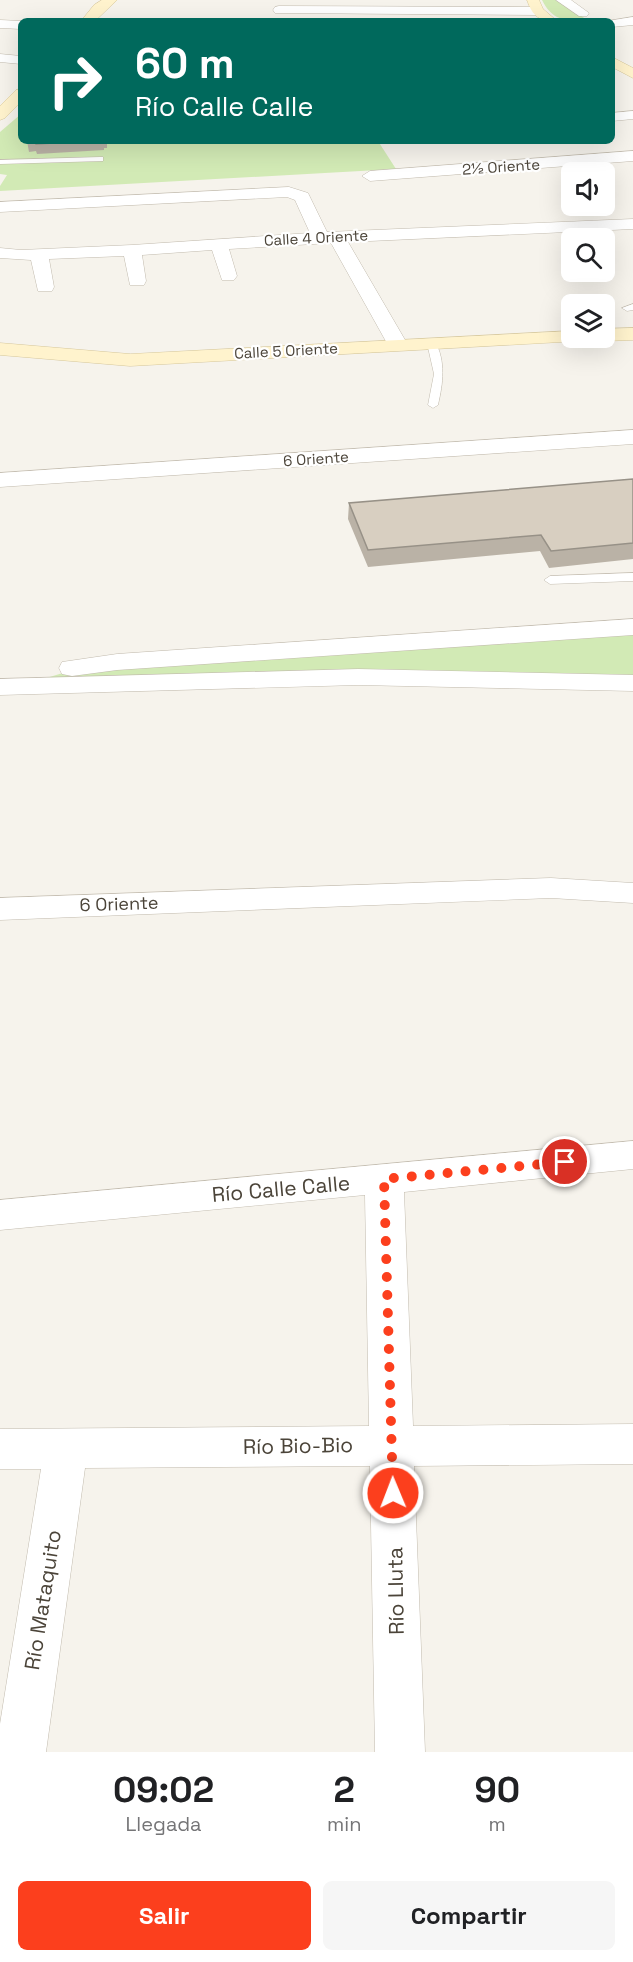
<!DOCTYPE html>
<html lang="es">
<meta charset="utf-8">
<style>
body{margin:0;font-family:"Space Grotesk",sans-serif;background:#f6f6f6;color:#202124;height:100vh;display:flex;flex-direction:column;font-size:22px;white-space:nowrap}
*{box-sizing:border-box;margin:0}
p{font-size:20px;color:#757577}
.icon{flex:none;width:33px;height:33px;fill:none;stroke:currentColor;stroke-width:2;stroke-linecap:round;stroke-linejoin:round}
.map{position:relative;height:1752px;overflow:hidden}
.details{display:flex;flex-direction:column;background:#fff;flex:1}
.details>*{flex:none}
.banner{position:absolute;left:18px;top:18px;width:597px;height:126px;border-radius:9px;box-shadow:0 6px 24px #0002;background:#00695c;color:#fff;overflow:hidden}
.tools{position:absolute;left:561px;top:162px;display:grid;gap:12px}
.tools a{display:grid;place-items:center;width:54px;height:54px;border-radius:9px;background:#fff;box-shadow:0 6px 24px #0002;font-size:30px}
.pin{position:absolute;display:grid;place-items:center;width:51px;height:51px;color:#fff;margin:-26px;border:3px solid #fff;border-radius:50%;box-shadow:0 2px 6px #0007}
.me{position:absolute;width:66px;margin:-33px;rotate:359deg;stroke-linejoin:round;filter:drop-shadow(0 0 4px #0008)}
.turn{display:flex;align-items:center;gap:21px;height:126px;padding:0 18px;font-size:27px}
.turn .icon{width:78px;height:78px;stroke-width:2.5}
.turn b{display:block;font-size:42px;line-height:51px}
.eta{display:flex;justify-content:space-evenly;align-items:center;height:102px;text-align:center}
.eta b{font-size:36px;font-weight:600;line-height:42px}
.button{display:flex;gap:12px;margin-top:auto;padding:12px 18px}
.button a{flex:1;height:69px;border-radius:9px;background:#fc3f1d;color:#fff;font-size:24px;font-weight:600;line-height:69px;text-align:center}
.button a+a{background:#f6f6f6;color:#202124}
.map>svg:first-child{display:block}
.green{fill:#d2eab5}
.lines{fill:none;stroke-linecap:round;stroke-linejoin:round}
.lane-casing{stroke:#c2bbae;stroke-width:1}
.street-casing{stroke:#c2bbae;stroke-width:1}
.secondary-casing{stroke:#d6c79b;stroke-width:1}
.lane{fill:#fff;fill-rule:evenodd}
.street{fill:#fff;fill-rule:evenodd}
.secondary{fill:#fff3cd;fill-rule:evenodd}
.wall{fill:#bab2a6}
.building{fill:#d8cfc1;stroke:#979187;stroke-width:1.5}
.route{stroke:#fc3f1d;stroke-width:10;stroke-dasharray:0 18}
.labels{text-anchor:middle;stroke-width:4.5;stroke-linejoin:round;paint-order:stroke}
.far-street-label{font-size:15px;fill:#4b4439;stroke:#fff}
.street-label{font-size:18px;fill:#4b4439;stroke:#fff}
.near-street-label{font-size:21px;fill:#4b4439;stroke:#fff}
</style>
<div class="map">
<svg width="633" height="1752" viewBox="0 0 633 1752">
<rect width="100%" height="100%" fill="#f6f3ec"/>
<g class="green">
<path d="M 542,0 L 556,0 L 589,21 C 567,21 553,22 542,0 Z"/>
<polygon points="21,114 21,141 378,141 396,169 0,191 0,186 7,175 0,174 0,132"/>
<polygon points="633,631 633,678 30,683 66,672"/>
</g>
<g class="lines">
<g class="lane-casing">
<g id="lane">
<polygon points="100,157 103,157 103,161 0,164 0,160"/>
<polygon points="633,304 633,310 627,311 622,308"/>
<path d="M 432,340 L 435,341 C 446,362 443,383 438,405 L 433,408 L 428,405 L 434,374 L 427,343 Z"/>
<polygon points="633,573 633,581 550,584 544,580 550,576"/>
</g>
</g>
<g class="street-casing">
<g id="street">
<polygon points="556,0 571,0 589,13 587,16 579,16"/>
<polygon points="279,6 537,7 543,11 537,15 275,13 273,10 275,7"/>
<polygon points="633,17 633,25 612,27 612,21 607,21"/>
<polygon points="0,20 21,21 21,29 0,28"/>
<polygon points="0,54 21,56 21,64 0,62"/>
<polygon points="633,111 633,119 612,121 612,113"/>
<polygon points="633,151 633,161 370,181 362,176 370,171"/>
<polygon points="289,187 308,193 327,232 633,219 633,229 348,242 408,345 405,349 391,349 388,345 331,243 229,249 237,276 234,280 222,280 212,250 142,255 146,281 144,285 130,285 124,256 49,259 54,287 52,291 38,291 31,260 0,258 0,248 21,250 132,245 310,233 295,200 287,197 0,212 0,202"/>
<polygon points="633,430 633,444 0,487 0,473"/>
<polygon points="633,619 633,635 117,670 72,676 62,674 59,668 62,662 117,654"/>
<polygon points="358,669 633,675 633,691 358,685 0,695 0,679"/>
<polygon points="551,878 633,883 633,903 551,898 0,920 0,898"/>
<polygon points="633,1141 633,1169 404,1192 413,1426 633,1424 633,1464 414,1466 425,1752 375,1752 370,1466 85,1468 46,1752 0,1752 0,1724 41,1469 0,1469 0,1429 369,1426 365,1195 0,1230 0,1200"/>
</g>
</g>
<g class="secondary-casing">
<g id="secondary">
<polygon points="102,0 117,0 95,21 81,21 94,5"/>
<path d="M 527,0 L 539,0 L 543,9 L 557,21 C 539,21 533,17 527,0 Z"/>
<polygon points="612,57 633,68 633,78 612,67"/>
<polygon points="21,89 21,102 5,118 0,120 0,106 16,90"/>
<polygon points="633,328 633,340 604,341 595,338 604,338 604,329"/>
<polygon points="572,331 572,338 582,338 579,341 130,366 0,355 0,343 130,354"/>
</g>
</g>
<use href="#lane" class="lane"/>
<use href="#street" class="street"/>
<use href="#secondary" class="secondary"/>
</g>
<g class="wall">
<polygon points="27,141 107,141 107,148 104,148 104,150 37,154 36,151 29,152"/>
<polygon points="633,479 633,559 549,568 540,551 368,567 348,519 349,503"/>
</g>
<g class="building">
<polygon points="27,141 91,141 36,144 35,141 28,142"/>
<polygon points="633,479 633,543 551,551 541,535 368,550 349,503"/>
</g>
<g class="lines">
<polyline class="route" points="393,1493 384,1179 565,1162"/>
</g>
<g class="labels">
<g class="far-street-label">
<text transform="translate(501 167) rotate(-4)" y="5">2½ Oriente</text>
<text transform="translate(316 238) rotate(-3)" y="5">Calle 4 Oriente</text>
<text transform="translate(286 351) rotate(-3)" y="5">Calle 5 Oriente</text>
<text transform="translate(316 459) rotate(-4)" y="5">6 Oriente</text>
</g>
<g class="street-label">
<text transform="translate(119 904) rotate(-2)" y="6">6 Oriente</text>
</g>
<g class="near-street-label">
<text transform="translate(281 1189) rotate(-5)" y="7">Río Calle Calle</text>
<text transform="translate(298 1446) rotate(-1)" y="7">Río Bio-Bio</text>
<text transform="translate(396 1591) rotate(-91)" y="7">Río Lluta</text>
<text transform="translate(43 1600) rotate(-81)" y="7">Río Mataquito</text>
</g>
</g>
</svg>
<div class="tools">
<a><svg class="icon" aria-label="sound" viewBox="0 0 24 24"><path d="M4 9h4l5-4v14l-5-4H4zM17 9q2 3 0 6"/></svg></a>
<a><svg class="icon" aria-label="search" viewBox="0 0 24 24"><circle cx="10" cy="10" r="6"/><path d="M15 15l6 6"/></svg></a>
<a><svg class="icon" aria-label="layers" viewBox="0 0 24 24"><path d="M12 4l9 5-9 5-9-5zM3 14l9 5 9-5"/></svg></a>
</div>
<div class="pin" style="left:565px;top:1162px;background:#d93025"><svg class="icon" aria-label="arrive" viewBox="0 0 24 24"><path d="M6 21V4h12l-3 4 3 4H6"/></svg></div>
<svg class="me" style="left:393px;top:1493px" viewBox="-20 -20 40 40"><circle r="17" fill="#fc3f1d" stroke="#fff" stroke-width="3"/><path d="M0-11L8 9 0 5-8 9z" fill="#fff"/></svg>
<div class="banner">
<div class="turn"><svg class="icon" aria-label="right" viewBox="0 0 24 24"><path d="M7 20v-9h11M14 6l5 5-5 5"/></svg><div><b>60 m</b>Río Calle Calle</div></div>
</div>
</div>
<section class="details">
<div class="eta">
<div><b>09:02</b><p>Llegada</p></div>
<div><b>2</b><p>min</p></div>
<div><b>90</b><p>m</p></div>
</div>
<div class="button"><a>Salir</a><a>Compartir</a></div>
</section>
